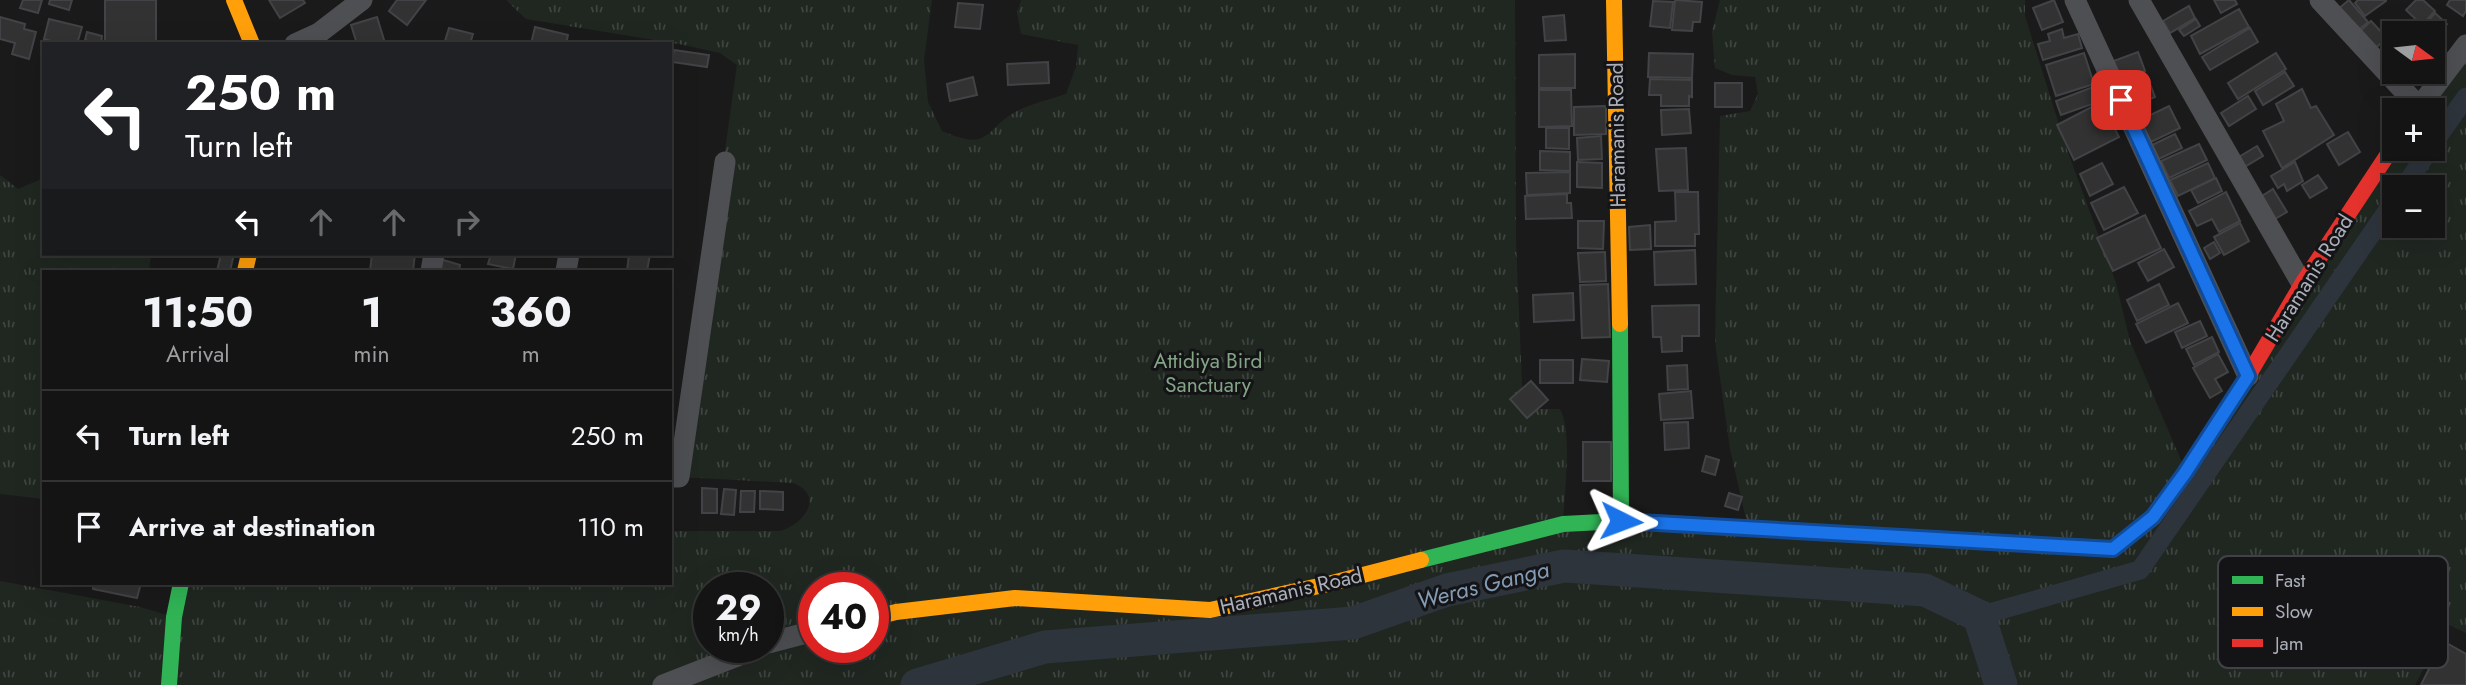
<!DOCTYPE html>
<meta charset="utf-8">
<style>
body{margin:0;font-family:Jost,sans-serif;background:#212122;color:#f1f3f6;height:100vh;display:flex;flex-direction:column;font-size:26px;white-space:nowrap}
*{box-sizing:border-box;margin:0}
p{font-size:23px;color:#9d9ea0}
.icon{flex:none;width:38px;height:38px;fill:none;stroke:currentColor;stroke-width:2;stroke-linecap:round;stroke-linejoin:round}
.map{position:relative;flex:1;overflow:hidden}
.details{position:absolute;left:42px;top:270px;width:630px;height:315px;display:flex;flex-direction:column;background:#141414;border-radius:0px;box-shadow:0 7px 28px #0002,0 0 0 2px #333334}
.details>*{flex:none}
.banner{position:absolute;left:42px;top:42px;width:630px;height:214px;border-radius:0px;box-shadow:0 7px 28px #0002,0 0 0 2px #333334;background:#202124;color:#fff;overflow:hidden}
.needle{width:46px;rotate:105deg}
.fabs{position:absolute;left:2382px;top:21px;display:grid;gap:14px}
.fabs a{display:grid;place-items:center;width:63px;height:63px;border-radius:0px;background:#141414;box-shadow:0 7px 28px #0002,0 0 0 2px #333334;font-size:35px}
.speed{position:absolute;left:693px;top:572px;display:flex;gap:14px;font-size:35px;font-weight:700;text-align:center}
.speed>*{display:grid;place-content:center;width:91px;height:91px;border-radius:50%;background:#141414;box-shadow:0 7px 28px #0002,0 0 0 2px #333334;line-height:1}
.speed small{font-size:18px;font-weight:400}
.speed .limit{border:10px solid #d22;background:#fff;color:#111}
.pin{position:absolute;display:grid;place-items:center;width:60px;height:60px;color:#fff;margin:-30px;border-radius:14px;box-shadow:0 4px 10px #0006}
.me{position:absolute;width:77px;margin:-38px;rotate:93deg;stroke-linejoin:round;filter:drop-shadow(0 0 5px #0008)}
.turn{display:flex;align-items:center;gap:24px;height:147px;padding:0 28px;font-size:32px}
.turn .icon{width:91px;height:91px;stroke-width:2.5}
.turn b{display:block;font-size:49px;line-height:60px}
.lanes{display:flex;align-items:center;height:66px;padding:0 28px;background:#0003;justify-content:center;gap:35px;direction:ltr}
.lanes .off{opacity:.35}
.eta{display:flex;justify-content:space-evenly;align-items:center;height:119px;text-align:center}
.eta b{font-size:42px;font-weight:700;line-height:49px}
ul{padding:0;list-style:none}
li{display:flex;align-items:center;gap:21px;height:91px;padding:0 28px;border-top:2px solid #333334}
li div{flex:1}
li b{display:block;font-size:26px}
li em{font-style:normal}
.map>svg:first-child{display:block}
.park{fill:url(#park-tufts);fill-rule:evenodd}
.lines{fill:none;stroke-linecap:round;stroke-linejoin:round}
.canal{stroke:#2d343c;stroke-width:19}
.river{stroke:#2d343c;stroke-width:33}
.building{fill:#323232;stroke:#424346;stroke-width:2}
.street{stroke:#4e4f53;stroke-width:21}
.fast{stroke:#30b455;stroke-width:16}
.slow{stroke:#ff9f0a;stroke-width:16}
.jam{stroke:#e5322d;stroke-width:16}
.route-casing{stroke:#114b97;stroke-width:18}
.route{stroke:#1a73e8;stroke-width:12}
.labels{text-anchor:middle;stroke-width:6;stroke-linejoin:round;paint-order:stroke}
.street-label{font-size:21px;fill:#abafba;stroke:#141416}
.park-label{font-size:21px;fill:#83a586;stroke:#141416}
.water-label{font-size:23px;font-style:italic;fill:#839bb5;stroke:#141416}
.key{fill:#141416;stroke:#414247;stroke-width:2}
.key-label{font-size:19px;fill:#abafba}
</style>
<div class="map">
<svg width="2466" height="685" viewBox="0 0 2466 685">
<defs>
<pattern id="park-tufts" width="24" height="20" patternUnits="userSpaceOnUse" patternTransform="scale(1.75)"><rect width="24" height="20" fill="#202721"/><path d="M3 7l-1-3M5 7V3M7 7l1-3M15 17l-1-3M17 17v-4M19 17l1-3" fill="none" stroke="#3e443f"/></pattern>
</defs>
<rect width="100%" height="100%" fill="#1a1a1a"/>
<g class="park">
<path d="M 506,0 L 932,0 L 924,60 L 928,102 L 942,131 C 993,153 983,128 1019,110 C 1034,103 1051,99 1066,94 L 1076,67 L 1078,45 L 1021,34 L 1017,13 L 1021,0 L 1515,0 L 1516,241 L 1523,409 L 1560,409 C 1573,433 1564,495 1563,524 L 1748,528 L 1730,449 L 1715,342 L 1720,116 L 1750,111 L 1758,94 L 1755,77 L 1732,75 L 1715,68 L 1712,32 L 1720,0 L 2025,0 L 2025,16 L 2066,147 L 2116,283 L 2130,341 L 2186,472 L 2394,149 L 2432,149 L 2432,110 L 2417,110 L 2466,45 L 2466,633 L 2447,624 L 2415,685 L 0,685 L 0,581 L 140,607 L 174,617 L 181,583 L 670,583 L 670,531 L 780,531 C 805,524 825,495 793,483 L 679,477 L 737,65 L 720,53 L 679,44 L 526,19 ZM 2394,187 L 2432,187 L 2432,226 L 2394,226 ZM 709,588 L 768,588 L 768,648 L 709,648 ZM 814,588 L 873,588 L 873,648 L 814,648 Z"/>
<polygon points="0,175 18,189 44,178 44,254 151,254 149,271 44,271 44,499 0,494"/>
</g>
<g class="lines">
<g class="canal">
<polyline points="2432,145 2466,97"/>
<polyline points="2404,187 2430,149"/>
<polyline points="1979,616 2140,570 2394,201"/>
</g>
<polyline class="river" points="917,685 1045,647 1353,623 1447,590 1564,566 1925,590 1979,616 2001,685"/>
</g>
<g class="building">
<polygon points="23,0 42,0 38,13 20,8"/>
<polygon points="50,0 72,0 69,10 49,4"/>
<rect x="105" y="0" width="51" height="44"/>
<polygon points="269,0 303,0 305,3 280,18"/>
<polygon points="397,0 426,0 407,25 389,11"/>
<polygon points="1675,0 1702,2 1700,22 1693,22 1692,31 1672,30"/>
<polygon points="2054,0 2063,22 2042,30 2033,8"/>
<polygon points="2214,0 2235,0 2237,4 2221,13"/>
<polygon points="2349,0 2368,22 2356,32 2337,10"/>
<polygon points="2358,0 2386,0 2386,1 2365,16 2355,3"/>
<polygon points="2416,0 2423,0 2435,11 2422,25 2406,10"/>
<polygon points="2450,0 2466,0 2466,11 2463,16 2447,5"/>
<polygon points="1653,1 1673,2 1670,28 1650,26"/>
<polygon points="958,3 983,5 980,29 955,27"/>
<polygon points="2189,6 2195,18 2170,33 2163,21"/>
<polygon points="2239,9 2249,27 2200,54 2191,36"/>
<polygon points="2435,13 2447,24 2435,38 2432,33 2423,27"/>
<polygon points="1564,15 1566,40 1545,41 1543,17"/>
<polygon points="0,17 25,24 24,29 36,32 29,59 12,54 15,43 0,39"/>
<polygon points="377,17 385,43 357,44 351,25"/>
<polygon points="49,19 82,27 77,44 61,44 44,39"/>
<polygon points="2196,19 2200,26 2184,36 2179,30"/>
<polygon points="2371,21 2387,38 2372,51 2357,34"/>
<polygon points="535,27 568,35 566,44 531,44"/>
<polygon points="449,28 473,34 470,44 445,41"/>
<polygon points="2250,28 2258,42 2210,70 2202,57"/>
<polygon points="2062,29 2064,38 2078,34 2082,48 2043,60 2038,44 2050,41 2048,34"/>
<polygon points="87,32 102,36 101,44 85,40"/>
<polygon points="674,50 709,55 707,67 672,62"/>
<polygon points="2138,52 2145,71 2115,82 2108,63"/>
<polygon points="1649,53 1693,54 1692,78 1648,77"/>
<polygon points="2084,53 2094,84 2056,96 2046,65"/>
<polygon points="2276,53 2286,69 2238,99 2228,83"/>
<polygon points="1575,54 1575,88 1539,88 1539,55"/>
<polygon points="1048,62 1049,83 1008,85 1007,64"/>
<polygon points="2285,72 2294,86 2263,105 2255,91"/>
<polygon points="973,77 977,95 950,101 947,84"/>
<polygon points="1650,79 1692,80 1692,97 1689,96 1689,106 1661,106 1661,95 1649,95"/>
<polygon points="2149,81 2155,97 2128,109 2121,93"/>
<rect x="1715" y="83" width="27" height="24"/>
<polygon points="2093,87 2098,102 2061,115 2056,101"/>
<polygon points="2302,89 2311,108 2316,106 2334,135 2282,168 2263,131 2284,121 2276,104"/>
<polygon points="1539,90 1571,90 1572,126 1539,127"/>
<polygon points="2248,96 2256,109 2229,126 2221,113"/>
<polygon points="2101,102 2119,137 2074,160 2057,125"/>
<polygon points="1606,106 1606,134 1574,135 1574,107"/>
<polygon points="2169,106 2180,128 2151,142 2140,120"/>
<polygon points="1689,109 1691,133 1662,135 1661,110"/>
<polygon points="1546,128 1569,128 1569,149 1546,148"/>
<polygon points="2348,132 2360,152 2339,165 2327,144"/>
<polygon points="2175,134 2182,148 2159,159 2152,145"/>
<polygon points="1601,136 1602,159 1578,160 1577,138"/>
<polygon points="2199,144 2207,160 2169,178 2161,161"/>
<polygon points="2257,146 2263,156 2243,168 2237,158"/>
<polygon points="1686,148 1688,190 1659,191 1656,149"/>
<polygon points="1540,151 1570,152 1570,171 1540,170"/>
<polygon points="1577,162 1602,163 1602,188 1577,187"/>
<polygon points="2295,162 2303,181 2287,191 2284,184 2278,188 2271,176"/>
<polygon points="2102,163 2113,184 2090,196 2080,174"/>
<polygon points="2208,163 2215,178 2178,196 2170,180"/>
<polygon points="1570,172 1570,193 1527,195 1526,173"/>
<polygon points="2318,175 2327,188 2310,198 2302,185"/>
<polygon points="2216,178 2222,191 2198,203 2191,190"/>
<polygon points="2124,187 2138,213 2104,230 2091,203"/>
<polygon points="2273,189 2287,212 2275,219 2262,196"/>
<polygon points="1675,192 1698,192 1699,234 1695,234 1695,246 1655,246 1655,222 1676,221"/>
<polygon points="2226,192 2240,221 2219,232 2212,219 2197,226 2189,211"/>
<polygon points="1567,194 1567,203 1571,203 1572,218 1526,219 1525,196"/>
<polygon points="2145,215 2161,248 2113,271 2097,238"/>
<polygon points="1578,221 1604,221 1603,249 1578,248"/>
<polygon points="2240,223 2249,241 2224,255 2214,237"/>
<polygon points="1650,225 1651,249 1630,250 1629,227"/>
<polygon points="2214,242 2220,253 2210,259 2204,248"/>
<polygon points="2164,249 2174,267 2148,281 2138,263"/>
<polygon points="1695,250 1696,284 1655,285 1654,252"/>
<polygon points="1605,252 1606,281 1580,282 1578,253"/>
<polygon points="221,254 234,254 230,271 217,271"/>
<polygon points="372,254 415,254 413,271 370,271"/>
<polygon points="491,254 516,254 513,269 488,264"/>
<polygon points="629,254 650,254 647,271 627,271"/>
<polygon points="440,259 460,265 459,271 437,271"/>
<polygon points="1608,284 1610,337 1582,338 1580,285"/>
<polygon points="2159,284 2169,305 2137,321 2127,300"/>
<polygon points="1573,293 1574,320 1534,322 1533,295"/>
<polygon points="2178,303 2188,323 2146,343 2136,324"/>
<polygon points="1699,305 1699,336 1682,336 1682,351 1662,352 1661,337 1653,337 1652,306"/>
<polygon points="2200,321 2207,336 2182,348 2175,332"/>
<polygon points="2212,337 2219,352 2194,365 2186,349"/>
<polygon points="2218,354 2228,372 2215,379 2222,391 2210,398 2193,368"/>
<polygon points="1582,359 1609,361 1607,382 1580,380"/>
<rect x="1540" y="360" width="33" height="23"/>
<polygon points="1687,365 1688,389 1668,390 1667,366"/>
<polygon points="1531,381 1548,400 1527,418 1510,399"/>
<polygon points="1691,391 1693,418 1661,420 1659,394"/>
<polygon points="1688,422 1689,448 1665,450 1664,423"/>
<rect x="1583" y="442" width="28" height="39"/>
<polygon points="1706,456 1719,460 1715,475 1702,471"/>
<polygon points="702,488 717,489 717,513 702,513"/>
<polygon points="724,489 736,490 734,515 721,514"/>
<polygon points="741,491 755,491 754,512 740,512"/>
<polygon points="760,491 783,492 783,510 760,509"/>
<polygon points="1729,493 1742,497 1738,510 1725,506"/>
<polygon points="94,583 141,583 137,598 93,589"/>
<polygon points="2443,641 2466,654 2466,685 2421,685"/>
</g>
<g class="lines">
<g class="street">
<polyline points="2075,0 2248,376"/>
<polyline points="2139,0 2302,284"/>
<polyline points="2320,0 2419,107"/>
<polyline points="295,44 319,33 362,0"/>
<polyline points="2417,110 2466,45"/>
<polyline points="431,271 434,254"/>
<polyline points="566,271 569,254"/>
<polyline points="670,477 679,477 725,162"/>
<polyline points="768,643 814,631"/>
<polyline points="663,685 758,648"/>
</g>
<g class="fast">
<polyline points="1621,521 2113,549 2141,527"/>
<polyline points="1421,560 1563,524 1621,521 1620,324"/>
<polyline points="169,685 174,617 181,583"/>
</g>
<g class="slow">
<polyline points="234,0 252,44"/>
<polyline points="1614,0 1620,324"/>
<polyline points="245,271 249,254"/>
<polyline points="873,618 896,612 1015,598 1210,610 1328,584 1421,560"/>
</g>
<polyline class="jam" points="2141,527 2153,518 2185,473 2248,376 2302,284 2394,145"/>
</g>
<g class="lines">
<g class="route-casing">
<polyline id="route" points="1621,521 2113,549 2153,517 2185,473 2248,376 2121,100"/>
</g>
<use href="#route" class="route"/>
</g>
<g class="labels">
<g class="street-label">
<text transform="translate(1617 135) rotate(-91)" y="7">Haramanis Road</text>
<text transform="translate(2309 278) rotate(-58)" y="7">Haramanis Road</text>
<text transform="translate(1291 591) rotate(-13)" y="7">Haramanis Road</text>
</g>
<g class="park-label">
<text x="1208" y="368">Attidiya Bird<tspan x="1208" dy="24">Sanctuary</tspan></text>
</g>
<g class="water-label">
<text transform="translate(1483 585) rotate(-14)" y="8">Weras Ganga</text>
</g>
</g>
<rect x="2218" y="556" width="230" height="112" rx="10" class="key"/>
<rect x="2232" y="576" width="31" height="8" fill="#30b455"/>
<rect x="2232" y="607" width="31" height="9" fill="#ff9f0a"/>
<rect x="2232" y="639" width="31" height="8" fill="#e5322d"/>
<g class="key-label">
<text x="2275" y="587">Fast</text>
<text x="2275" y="618">Slow</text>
<text x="2275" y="650">Jam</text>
</g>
</svg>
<div class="fabs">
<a><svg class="needle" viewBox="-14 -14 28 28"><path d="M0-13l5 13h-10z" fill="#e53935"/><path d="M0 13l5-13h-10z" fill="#9d9ea0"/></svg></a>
<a>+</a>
<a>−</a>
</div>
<div class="speed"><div>29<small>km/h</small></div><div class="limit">40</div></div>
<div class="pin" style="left:2121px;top:100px;background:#d93025"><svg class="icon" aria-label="arrive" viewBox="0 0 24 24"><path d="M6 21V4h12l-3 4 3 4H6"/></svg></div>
<svg class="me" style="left:1621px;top:521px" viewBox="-20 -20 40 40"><path d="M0-17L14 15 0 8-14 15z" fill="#1a73e8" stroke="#fff" stroke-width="4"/></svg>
<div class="banner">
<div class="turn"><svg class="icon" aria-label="left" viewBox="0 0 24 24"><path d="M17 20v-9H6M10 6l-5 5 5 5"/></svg><div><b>250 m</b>Turn left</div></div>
<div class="lanes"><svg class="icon" aria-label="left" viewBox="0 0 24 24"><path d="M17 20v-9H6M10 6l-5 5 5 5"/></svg><svg class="icon off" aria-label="ahead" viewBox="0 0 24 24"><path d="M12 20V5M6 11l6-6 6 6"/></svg><svg class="icon off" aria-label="ahead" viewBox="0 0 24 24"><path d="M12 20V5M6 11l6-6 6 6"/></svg><svg class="icon off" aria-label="right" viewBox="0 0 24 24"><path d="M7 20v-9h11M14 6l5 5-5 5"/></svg></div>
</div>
<section class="details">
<div class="eta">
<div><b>11:50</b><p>Arrival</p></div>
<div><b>1</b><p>min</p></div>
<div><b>360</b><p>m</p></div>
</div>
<ul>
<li><svg class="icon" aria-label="left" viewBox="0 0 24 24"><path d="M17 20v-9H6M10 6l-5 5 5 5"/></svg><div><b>Turn left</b></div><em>250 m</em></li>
<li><svg class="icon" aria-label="arrive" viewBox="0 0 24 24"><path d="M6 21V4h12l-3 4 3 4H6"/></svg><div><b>Arrive at destination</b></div><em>110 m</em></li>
</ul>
</section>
</div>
